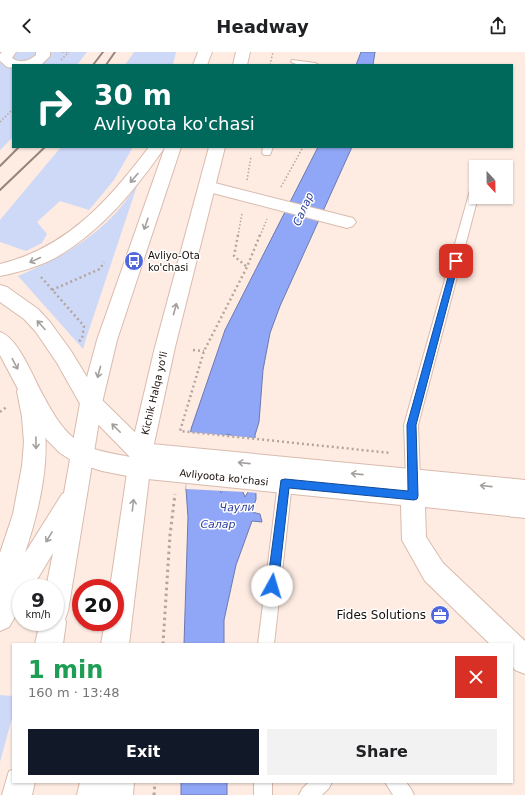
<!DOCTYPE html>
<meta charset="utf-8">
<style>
body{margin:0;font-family:"DejaVu Sans",sans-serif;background:#f2f2f2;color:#202124;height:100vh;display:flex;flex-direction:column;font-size:15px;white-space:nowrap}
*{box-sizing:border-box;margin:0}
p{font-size:13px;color:#757577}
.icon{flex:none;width:22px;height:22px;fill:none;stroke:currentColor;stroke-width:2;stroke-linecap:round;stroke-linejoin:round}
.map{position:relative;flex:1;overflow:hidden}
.drawer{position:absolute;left:12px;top:591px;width:501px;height:140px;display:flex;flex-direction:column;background:#fff;border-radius:0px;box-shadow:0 1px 3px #0004}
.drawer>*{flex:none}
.guide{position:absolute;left:12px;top:12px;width:501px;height:84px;border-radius:0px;box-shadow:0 1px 3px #0004;background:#00695c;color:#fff;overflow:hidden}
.needle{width:26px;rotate:158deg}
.controls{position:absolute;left:469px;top:108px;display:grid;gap:8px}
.controls a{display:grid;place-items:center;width:44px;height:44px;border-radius:0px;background:#fff;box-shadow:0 1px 3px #0004;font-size:20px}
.speed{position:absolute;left:12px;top:527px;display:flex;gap:8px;font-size:20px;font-weight:700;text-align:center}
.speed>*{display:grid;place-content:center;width:52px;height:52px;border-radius:50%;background:#fff;box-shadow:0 1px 3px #0004;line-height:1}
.speed small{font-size:10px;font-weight:400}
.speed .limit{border:6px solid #d22;background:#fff;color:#111}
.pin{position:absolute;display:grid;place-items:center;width:34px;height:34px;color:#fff;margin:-17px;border-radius:8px;box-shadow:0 2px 6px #0006}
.me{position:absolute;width:44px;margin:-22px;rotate:6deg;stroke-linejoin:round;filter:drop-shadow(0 0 3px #0008)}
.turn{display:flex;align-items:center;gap:14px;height:84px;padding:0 16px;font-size:18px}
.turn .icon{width:52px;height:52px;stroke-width:2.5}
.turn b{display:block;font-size:28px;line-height:34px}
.round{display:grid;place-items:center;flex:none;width:42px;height:42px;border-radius:0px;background:#f2f2f2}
.overview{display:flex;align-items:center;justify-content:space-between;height:68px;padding:0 16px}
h1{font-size:24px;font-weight:700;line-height:30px;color:#1e9e55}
.cta{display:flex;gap:8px;margin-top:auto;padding:8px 16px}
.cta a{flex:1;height:46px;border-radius:0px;background:#111827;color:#fff;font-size:16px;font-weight:700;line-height:46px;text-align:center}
.cta a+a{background:#f2f2f2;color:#202124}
header{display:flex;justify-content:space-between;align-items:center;height:52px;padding:0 16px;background:#fff;font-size:18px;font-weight:700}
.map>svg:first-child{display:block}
.green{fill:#ced9f8}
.water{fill:#90a7f7;stroke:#6c79b0;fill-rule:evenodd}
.pier{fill:#feece3}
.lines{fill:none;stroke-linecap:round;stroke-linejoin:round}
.lane-casing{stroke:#d9bbad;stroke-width:2}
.street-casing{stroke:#d9bbad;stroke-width:2}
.secondary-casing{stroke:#d9bbad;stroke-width:2}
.highway-casing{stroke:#d9bbad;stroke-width:2}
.path-far2{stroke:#b4a59d;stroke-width:1.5;stroke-dasharray:1.5 2;stroke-linecap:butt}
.path-far1{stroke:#b4a59d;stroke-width:2.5;stroke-dasharray:2 3;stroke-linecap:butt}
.path{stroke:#b4a59d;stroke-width:3;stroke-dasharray:2.5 3.5;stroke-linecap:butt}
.lane{fill:#fff;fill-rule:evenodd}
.street{fill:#fff;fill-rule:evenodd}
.secondary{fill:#fff;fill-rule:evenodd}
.highway{fill:#fff;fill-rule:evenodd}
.rail{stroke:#94867f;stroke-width:2}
.oneway{stroke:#a39f9d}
.route{fill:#1a73e8;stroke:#114b97}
.labels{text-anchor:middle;stroke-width:3;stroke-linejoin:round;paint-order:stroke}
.poi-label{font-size:10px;fill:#180e09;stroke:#fff;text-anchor:start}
.street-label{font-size:10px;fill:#180e09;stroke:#fff}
.water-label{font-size:11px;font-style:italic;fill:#30409c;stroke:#fff}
.near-poi-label{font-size:12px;fill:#180e09;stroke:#fff;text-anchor:end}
</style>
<header><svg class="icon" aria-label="back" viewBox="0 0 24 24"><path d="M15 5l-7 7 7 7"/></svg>Headway<svg class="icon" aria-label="share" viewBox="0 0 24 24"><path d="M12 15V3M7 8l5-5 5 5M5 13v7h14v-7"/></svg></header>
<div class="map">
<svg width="525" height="743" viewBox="0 0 525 743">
<rect width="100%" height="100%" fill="#feece3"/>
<g class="green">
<polygon points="0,0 87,0 77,13 13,13 13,85 0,98"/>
<polygon points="134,0 176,0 173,13 125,13"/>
<polygon points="61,95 133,95 114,128 89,158 60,149 37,170 47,182 42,191 26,199 0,190 0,168"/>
<path d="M 137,134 L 86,287 L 83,297 L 18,224 C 52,210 85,192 112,165 C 121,156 129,144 137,134 Z"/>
<polygon points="0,643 13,644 13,662 0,710"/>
</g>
<g class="water">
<polygon points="361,0 375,0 373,13 356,13"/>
<path d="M 318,95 L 352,95 L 280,254 L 270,281 L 263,318 L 259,370 L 255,383 L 256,447 L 252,460 L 260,462 L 262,470 L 252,469 L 236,513 L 224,568 L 224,592 L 184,592 L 188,465 L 186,437 L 191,377 L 225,278 ZM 227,382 L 231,383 L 224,437 L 221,441 L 220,436 ZM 249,385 L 255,386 L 248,440 L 245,445 L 243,440 Z"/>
<rect x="181" y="730" width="46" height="13"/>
</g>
<polygon class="pier" points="189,380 257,386 258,441 246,440 253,387 251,387 245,440 186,437"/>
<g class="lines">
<g class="lane-casing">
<g id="lane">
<polygon points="292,8 315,11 319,13 299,13 291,10"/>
<polygon points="263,95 273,95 270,103 264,103 262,101"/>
<polygon points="476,132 476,145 478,145 418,373 420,427 418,431 413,433 408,431 406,427 404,373 471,135"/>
<polygon points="285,425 290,427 292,431 274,592 258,592 278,431 280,427"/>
<rect x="254" y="730" width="18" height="13"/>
<polygon points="309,730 332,730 329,736 322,743 299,743 302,737"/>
<polygon points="385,730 406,730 411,737 414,743 393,743"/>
</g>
</g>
<g class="street-casing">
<g id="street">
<path d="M 2,0 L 16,0 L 12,6 C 21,12 29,9 36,3 L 36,0 L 50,0 L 50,4 L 41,13 L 13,13 L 13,16 L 7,15 L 0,9 L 0,2 Z"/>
<polygon points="207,129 353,166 356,170 353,174 347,176 201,138 199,134 201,130"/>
<polygon points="141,391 525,428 525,466 425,455 426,485 443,511 525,589 525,622 515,618 512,614 512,592 490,592 425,529 402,488 401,453 138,426 130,423 126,416 130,409 133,408 130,401 133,394"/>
</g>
</g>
<g class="secondary-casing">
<path id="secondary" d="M 0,233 L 7,235 L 38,257 L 50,270 L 71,299 L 99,345 L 149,394 L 152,401 L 149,408 L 146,409 L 150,416 L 146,423 L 138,426 L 102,419 L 74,410 L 60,401 L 47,388 L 37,373 L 0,303 L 0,280 C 19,286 34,328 44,345 C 52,360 61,376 75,387 C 90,399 111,401 130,405 L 83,357 L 57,311 L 36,280 L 24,267 L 0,250 Z"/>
</g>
<g class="highway-casing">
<g id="highway">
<polygon points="198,0 212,0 207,13 193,13"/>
<polygon points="236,0 250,0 247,13 233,13"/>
<path d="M 149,95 L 165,95 C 135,138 101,180 55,206 C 38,215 19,220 0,224 L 0,212 C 67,196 109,148 149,95 Z"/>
<path d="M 165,95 L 181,95 L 117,288 L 102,351 L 68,559 L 65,567 L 66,570 L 63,592 L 35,592 L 40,570 L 55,570 L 55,536 L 46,536 L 53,501 L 32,536 L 21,536 L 21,555 L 9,575 L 0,579 L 0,501 L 13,462 L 22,414 L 24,390 L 22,365 L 17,339 L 20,333 L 28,331 L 36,333 C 39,341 41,348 42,357 C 52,405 40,455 25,501 L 62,442 L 64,441 L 80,351 L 97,288 Z"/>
<polygon points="209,95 225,95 175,295 152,401 129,592 101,592 105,570 115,570 115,536 110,536 130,401 155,295"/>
<polygon points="13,718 13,730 35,730 32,743 2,743 9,719"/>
<polygon points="80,730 134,730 133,743 77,743"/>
</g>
</g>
<g class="path-far2">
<polyline points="62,0 69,0"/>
<polyline points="61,8 69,0"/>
<polyline points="270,13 273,0"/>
<polyline points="0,70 13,57"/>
<polyline points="247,128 251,105"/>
<polyline points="281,135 303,95"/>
<polyline points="238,184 242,161"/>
<polyline points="260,184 267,167"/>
</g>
<g class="path-far1">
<polyline points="238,183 234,204 247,215"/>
<polyline points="260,183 247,215 204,299 180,379 391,401"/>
<polyline points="41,225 84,274 82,287 78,290"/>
<polyline points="52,238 100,217 104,210"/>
<polyline points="193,298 204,299"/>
<polyline points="0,360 8,354"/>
</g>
<g class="path">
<polyline points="163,592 170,483 175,442"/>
<polyline points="154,743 155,730"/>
</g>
<use href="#lane" class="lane"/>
<use href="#street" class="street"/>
<use href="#secondary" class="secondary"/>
<use href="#highway" class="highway"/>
<g class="rail">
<polyline points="93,13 103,0"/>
<polyline points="106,13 115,0"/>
<polyline points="0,114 19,95"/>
<polyline points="0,138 45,95"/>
</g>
</g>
<defs><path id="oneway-shaft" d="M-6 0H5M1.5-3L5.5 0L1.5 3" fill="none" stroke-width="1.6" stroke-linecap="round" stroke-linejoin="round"/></defs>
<g class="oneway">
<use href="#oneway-shaft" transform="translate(134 126) rotate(131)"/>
<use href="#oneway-shaft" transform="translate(146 172) rotate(109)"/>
<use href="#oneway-shaft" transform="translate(35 208) rotate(155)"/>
<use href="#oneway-shaft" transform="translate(175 257) rotate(-75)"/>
<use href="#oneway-shaft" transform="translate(41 273) rotate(-132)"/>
<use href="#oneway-shaft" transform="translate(15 312) rotate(62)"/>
<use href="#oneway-shaft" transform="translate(99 320) rotate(105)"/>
<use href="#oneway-shaft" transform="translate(116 376) rotate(-135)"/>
<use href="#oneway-shaft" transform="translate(36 391) rotate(89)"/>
<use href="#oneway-shaft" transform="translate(244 411) rotate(-174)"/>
<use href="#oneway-shaft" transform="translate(357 422) rotate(-174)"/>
<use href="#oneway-shaft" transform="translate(486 434) rotate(-174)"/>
<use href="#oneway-shaft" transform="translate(133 453) rotate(-83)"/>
<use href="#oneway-shaft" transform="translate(49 485) rotate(121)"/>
</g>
<polygon class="route" points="453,207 458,207 459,209 416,373 418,444 417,447 414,448 289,436 278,534 276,538 272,539 268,538 267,534 281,428 285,427 408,439 407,373"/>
<defs>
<g id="bus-disc" transform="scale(1)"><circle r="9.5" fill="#5067dc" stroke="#fff"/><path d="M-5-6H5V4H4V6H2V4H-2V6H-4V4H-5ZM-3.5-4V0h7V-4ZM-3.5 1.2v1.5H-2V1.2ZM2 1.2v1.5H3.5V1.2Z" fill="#fff"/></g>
<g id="office-disc" transform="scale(1)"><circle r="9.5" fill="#5067dc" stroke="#fff"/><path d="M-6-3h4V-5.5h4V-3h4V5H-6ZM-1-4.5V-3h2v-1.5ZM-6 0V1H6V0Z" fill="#fff"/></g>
</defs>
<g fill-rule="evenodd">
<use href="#bus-disc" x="134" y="209"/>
<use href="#office-disc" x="440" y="563"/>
</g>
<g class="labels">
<g class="poi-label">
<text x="148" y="207">Avliyo-Ota<tspan x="148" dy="12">ko'chasi</tspan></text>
</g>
<g class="street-label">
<text transform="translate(154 341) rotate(-77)" y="4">Kichik Halqa yo'li</text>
<text transform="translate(224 425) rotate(6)" y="4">Avliyoota ko'chasi</text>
</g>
<g class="water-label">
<text transform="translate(303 157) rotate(-66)" y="4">Салар</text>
<text transform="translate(237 455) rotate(-1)" y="4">Чаули</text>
<text x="218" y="476">Салар</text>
</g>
<g class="near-poi-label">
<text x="426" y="567">Fides Solutions</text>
</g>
</g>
</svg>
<div class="controls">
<a><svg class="needle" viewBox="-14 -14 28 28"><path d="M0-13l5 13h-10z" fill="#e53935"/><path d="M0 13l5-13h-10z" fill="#757577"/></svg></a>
</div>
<div class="speed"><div>9<small>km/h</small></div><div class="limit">20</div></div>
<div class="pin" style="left:456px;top:209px;background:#d93025"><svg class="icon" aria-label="arrive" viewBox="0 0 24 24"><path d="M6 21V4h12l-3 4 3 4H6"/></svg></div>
<svg class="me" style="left:272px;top:534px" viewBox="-20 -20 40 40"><circle r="19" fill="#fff"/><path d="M0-13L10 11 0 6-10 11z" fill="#1a73e8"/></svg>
<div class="guide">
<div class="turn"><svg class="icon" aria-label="right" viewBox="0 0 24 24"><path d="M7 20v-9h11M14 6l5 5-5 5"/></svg><div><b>30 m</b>Avliyoota ko'chasi</div></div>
</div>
<section class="drawer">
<div class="overview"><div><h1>1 min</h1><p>160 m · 13:48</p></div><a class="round" style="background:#d93025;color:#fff"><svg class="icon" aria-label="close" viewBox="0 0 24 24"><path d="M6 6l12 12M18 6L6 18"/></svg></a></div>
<div class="cta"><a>Exit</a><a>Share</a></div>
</section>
</div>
